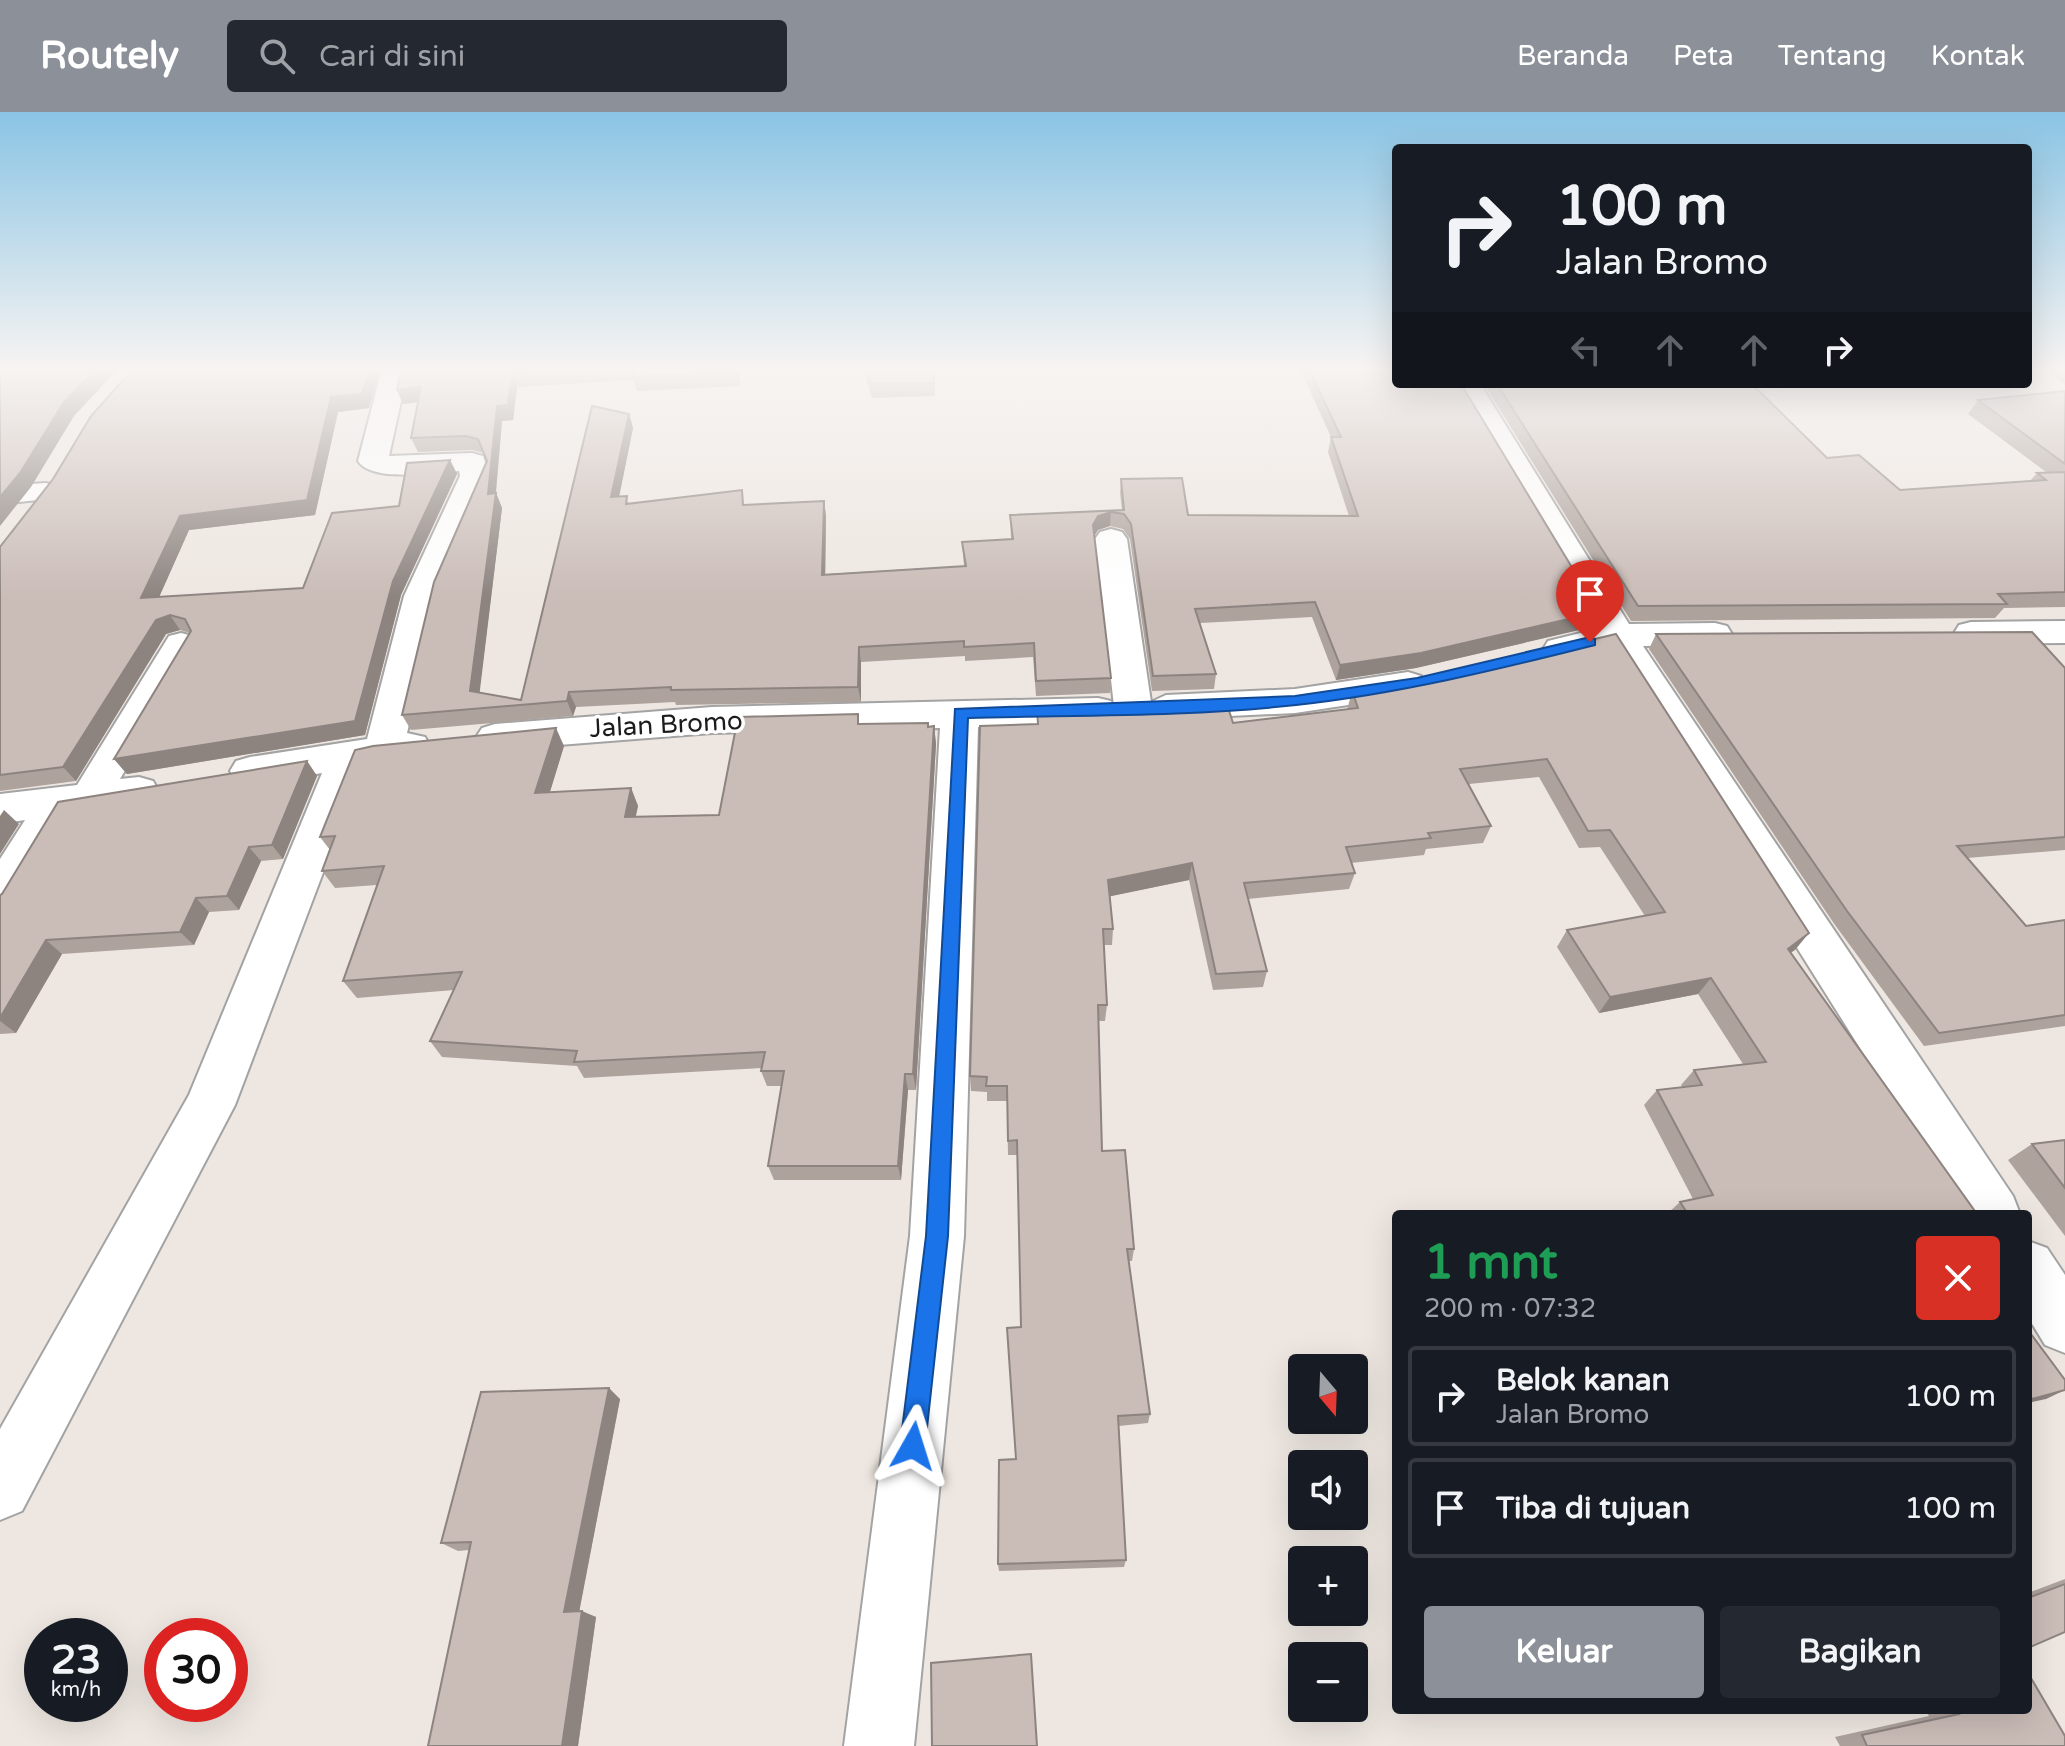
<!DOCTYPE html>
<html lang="id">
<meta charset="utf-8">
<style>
body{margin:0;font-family:"Varela Round",sans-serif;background:#242831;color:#f1f3f6;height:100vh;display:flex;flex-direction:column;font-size:30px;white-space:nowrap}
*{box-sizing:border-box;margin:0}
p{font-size:26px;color:#9ea1a6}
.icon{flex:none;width:44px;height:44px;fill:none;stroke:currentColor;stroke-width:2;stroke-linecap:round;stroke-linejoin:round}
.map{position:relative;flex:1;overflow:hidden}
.details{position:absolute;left:1392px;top:1098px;width:640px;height:504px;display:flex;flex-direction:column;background:#171b24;border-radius:8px;box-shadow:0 8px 32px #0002}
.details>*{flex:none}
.guide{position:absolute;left:1392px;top:32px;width:640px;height:244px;border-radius:8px;box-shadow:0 8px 32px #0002;background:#171b24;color:#f1f3f6;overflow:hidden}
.needle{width:52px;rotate:161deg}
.buttons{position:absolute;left:1288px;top:1242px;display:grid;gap:16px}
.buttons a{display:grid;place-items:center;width:80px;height:80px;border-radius:8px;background:#171b24;box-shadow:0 8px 32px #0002;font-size:40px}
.speed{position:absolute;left:24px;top:1506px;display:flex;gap:16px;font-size:40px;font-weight:700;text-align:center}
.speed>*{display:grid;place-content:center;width:104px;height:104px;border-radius:50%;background:#171b24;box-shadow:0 8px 32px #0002;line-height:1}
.speed small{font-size:20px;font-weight:400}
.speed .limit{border:12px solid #d22;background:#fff;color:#111}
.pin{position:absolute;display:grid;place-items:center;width:68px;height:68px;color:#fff;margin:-82px -34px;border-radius:50% 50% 50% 0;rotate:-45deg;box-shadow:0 0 8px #0007}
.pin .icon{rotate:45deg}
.me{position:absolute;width:88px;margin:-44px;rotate:6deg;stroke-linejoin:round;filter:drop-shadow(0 0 6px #0008)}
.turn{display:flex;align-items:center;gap:28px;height:168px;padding:0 32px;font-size:36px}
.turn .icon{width:104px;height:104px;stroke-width:2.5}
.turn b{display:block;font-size:56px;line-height:68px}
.lanes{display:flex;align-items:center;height:76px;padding:0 32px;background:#0003;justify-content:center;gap:40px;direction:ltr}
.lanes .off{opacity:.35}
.round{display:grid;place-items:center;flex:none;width:84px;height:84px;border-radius:8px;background:#242831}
.head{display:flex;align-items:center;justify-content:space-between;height:136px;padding:0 32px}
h1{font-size:48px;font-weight:700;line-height:60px;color:#1e9e55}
.action{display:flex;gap:16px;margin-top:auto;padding:16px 32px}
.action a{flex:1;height:92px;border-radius:8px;background:#8c9099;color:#fff;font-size:32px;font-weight:700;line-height:92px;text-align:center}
.action a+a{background:#242831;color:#f1f3f6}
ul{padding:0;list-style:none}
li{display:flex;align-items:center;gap:24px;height:100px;margin:0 16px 12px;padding:0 16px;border:4px solid #363941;border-radius:8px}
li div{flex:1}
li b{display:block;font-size:30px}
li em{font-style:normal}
header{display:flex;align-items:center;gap:48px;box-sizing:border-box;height:112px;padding:0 40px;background:#8c9099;color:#fff}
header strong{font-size:38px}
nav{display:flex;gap:44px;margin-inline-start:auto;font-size:28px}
.search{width:560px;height:72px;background:#242831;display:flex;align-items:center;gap:20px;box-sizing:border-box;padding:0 28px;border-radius:8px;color:#9ea1a6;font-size:30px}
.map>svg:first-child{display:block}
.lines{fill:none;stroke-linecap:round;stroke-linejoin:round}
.minor-casing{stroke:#a3a3a3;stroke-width:4}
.minor{fill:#fff;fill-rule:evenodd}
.wall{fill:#aea29d}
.shaded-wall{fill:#8d8480}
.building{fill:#cabcb7;stroke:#8d8480;stroke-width:2}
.route{fill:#1a73e8;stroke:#114b97;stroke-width:2}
.labels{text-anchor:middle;stroke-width:7;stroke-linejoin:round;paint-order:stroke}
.street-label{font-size:26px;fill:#1c1c1c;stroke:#fff}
</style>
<header>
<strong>Routely</strong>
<div class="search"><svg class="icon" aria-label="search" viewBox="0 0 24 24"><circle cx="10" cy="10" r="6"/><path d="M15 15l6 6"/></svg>Cari di sini</div>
<nav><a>Beranda</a><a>Peta</a><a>Tentang</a><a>Kontak</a></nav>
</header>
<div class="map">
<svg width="2065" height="1634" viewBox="0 0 2065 1634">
<rect width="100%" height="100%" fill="#eee7e1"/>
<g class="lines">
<g class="minor-casing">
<g id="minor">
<path d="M 382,257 L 408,257 L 389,344 L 472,341 L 483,344 L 490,364 L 438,484 L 407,621 L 425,625 L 430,634 L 425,643 L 363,655 L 235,993 L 22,1399 L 0,1408 L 0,1317 L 189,983 L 322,661 L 250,673 L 236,669 L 230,659 L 236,649 L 250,645 L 367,627 L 404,484 L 460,364 L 459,359 C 434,360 373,371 358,349 Z"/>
<polygon points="1452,272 1480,272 1629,512 1715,511 1727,514 1732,522 1727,530 1715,533 1643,534 2013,1084 2020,1102 1964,1102 1609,536 1561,548 1548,545 1543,537 1548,529 1597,517"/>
<polygon points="46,371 57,374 61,380 57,386 0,392 0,374"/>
<polygon points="1111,417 1122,420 1127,427 1151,590 1166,583 1295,577 1408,560 1421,564 1426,572 1421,580 1408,584 1295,601 1166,607 1153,604 1150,599 1146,606 1133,609 1120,606 1116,599 1111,607 1098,610 978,615 964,1124 914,1634 844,1634 910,1124 940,616 712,621 495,638 482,634 476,625 482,616 495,612 712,595 1098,586 1111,589 1114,594 1095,427 1100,420"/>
<polygon points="2065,509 2065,531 1971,532 1959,529 1954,521 1959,513 1971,510"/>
<polygon points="181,521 193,524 199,532 120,667 139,665 153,669 159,679 153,689 70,702 15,795 0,800 0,747 25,708 0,712 0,682 77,673 169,524"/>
<polygon points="2028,1129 2047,1136 2065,1163 2065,1241 2045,1233 2028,1205"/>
</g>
</g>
<use href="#minor" class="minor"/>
</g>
<g class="wall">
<polygon points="133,257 381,257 369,296 338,300 315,403 189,418 159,485 303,476 399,394 450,348 457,362 401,483 365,623 127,662 114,647 190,521 180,518 166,522 76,669 0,679 0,435 53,367"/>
<polygon points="401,257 772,257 741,258 739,274 637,279 634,268 517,275 513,308 502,309 496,381 502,396 479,581 521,588 629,302 633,316 619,384 629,391 745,393 824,389 826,404 825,462 964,454 962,430 1011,427 1010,403 1122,398 1120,381 1121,367 1188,403 1349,404 1328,340 1331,325 1300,257 1396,257 1592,515 1416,556 1336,568 1312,505 1200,511 1216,562 1214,577 1152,579 1130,427 1123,417 1110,414 1098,418 1094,424 1111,566 1110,581 1036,584 1033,545 965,549 965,544 861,550 861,590 676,593 675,590 576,595 573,604 411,618 402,603 487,349 484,341 472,338 418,340 411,326 418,290 403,292 397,278"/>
<polygon points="863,257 935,257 935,284 872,286"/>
<polygon points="2044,257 2065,257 2065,273"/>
<polygon points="1484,272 1752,272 1827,346 1900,378 2030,369 2037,361 2046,360 1968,302 1978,288 2065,279 2065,495 2004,496 1995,506 1631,509"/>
<polygon points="1616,522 1809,821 1790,841 1977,1102 1667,1102 1680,1090 1693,1087 1644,993 1657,978 1682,975 1681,973 1694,958 1743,952 1698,882 1599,901 1557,835 1567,818 1645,804 1600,735 1579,736 1539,665 1469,672 1491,714 1483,731 1426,737 1424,743 1351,751 1355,761 1349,777 1248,787 1267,859 1263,875 1213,878 1189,768 1110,784 1113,817 1112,833 1104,833 1107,893 1105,909 1099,909 1102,1039 1134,1137 1132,1149 1128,1149 1150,1302 1148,1311 1119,1314 1126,1448 1124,1455 999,1459 998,1452 1016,1347 1021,1215 1018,1043 1008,1043 1007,989 987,989 987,980 971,979 970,964 1037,612 1037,597 1233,611 1347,598 1352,579 1424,568"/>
<polygon points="1656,522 2065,556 2065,738 1967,746 2026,814 2065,808 2065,914 1924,934 1835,813 1649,537"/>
<polygon points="858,602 859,612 934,614 936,632 916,978 908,978 901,1068 774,1068 768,1054 781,974 767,974 761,959 762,956 584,966 577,954 442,945 430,929 454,878 357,886 343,869 377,773 335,776 322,759 330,738 320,725 564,634 550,680 631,676 638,694 635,705 719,703"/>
<polygon points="307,649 317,664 283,747 261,749 239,798 209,800 194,833 62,842 16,921 0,922 0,783"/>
<polygon points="2065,1028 2065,1124 2008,1048 2032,1032"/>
<polygon points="620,1287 579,1499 596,1505 578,1634 469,1438 458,1439 441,1431"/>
<polygon points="2065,1467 2065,1520 2028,1536 2028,1481"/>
<polygon points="1925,1598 2028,1598 2065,1634 1840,1634 1835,1625 1929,1604"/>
</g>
<g class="shaded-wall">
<polygon points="96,257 118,257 74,304 31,375 0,414 0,385 64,290"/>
<polygon points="370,257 381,257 369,296 338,300 315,403 189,418 152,501 141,486 180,404 331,285"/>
<polygon points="737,257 741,257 741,258 739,274"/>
<polygon points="512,261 517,275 513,308 502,309 495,388 496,381 502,396 478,594 470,579 497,294"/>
<polygon points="421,275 427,289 403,292 397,278"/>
<polygon points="629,302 633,316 616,400 611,385"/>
<polygon points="450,348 457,362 401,483 365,623 127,662 114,647 393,469"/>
<polygon points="824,389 826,404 825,477 822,463"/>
<polygon points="1111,400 1110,414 1098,418 1092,427 1093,413 1098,404"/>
<polygon points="1599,500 1592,515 1416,556 1336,568 1340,553"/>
<polygon points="170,503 180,518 166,522 76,669 63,655 156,508"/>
<polygon points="859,535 861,550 861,590 858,575"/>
<polygon points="569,580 576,595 573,604 567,589"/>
<polygon points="934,614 936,632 916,978 913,962"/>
<polygon points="556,616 564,634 544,699 535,681"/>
<polygon points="307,649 317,664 283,747 272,733"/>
<polygon points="631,676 638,694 632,723 625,705"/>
<polygon points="4,698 19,712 0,742 0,704"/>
<polygon points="249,735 261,749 239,798 227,784"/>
<polygon points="1192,751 1189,768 1107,785 1108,768"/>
<polygon points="196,786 209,800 194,833 180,820"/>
<polygon points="1809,821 1795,838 1773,853 1788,837"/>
<polygon points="46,828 62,842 16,921 0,909 0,906"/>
<polygon points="1711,866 1698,882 1599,901 1610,885"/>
<polygon points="905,962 908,978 901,1068 898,1054"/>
<polygon points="609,1276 620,1287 578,1506 564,1500"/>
<polygon points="2065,1278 2046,1287 2028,1291 2028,1288"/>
<polygon points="582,1499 596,1505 578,1634 562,1634"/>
</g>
<g class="building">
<polygon points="0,257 96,257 64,290 20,361 0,385"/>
<polygon points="133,257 370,257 362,282 331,285 307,388 180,404 141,486 303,476 332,401 399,394 407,351 450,348 393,469 355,609 114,647 191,519 185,507 170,503 156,508 63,655 0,663 0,435 53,367 91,304"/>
<polygon points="401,257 586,257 512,261 508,293 497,294 488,382 496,381 470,579 521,588 592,294 629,302 611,385 627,384 626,392 742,378 743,393 824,389 822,463 966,454 962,430 1013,427 1010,403 1124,398 1121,367 1182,366 1188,403 1358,404 1331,325 1341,325 1309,257 1396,257 1396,272 1461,272 1599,500 1421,541 1340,553 1315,490 1195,497 1216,562 1153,564 1131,412 1124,402 1111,400 1098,404 1093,413 1111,566 1036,569 1034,531 964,535 964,529 859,535 858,575 671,578 671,575 569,580 567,589 402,603 434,470 487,349 478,327 466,324 411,326 421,275 397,278"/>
<polygon points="635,257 737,257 736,260 633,265"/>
<polygon points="866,257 934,257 934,271 871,272"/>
<polygon points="1497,272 1752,272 1827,346 1859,343 1900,378 2046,368 2037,361 2065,360 2065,480 1998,482 2007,492 1638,494"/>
<polygon points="2065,279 2065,352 1978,288"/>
<polygon points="2032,520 2065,556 2065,725 1957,734 2026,814 2065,808 2065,903 1939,921 1847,799 1656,522"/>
<polygon points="1616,522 1809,821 1788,837 1977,1102 1688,1102 1680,1090 1713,1083 1657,978 1702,973 1694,958 1766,950 1711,866 1610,885 1567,818 1665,800 1610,718 1588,719 1547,647 1460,657 1491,714 1428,721 1431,726 1346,735 1355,761 1244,771 1267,859 1216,862 1192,751 1108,768 1113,817 1103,817 1107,893 1098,893 1102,1039 1125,1038 1134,1137 1127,1137 1150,1302 1118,1304 1126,1448 998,1452 999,1348 1016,1347 1007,1216 1021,1215 1017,1028 1008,1029 1007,974 986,974 987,965 970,964 980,614 1038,612 1037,597 1226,589 1233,611 1358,596 1352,579 1424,568"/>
<polygon points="858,602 858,612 928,611 928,615 934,614 913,962 905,962 898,1054 768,1054 784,959 761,959 765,940 574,950 577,939 430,929 462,860 343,869 384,754 322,759 335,724 320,725 355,638 373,634 556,616 535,681 631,676 625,705 719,703 738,605"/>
<polygon points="307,649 272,733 249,735 227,784 196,786 180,820 46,828 0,906 0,783 2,782 58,690"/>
<polygon points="2065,1028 2065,1076 2032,1032"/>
<polygon points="2028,1218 2065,1268 2065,1278 2028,1288"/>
<polygon points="609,1276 564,1500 582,1499 562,1634 428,1634 471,1430 441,1431 481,1280"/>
<polygon points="2065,1472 2065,1520 2028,1536 2028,1486"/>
<polygon points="1031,1542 1037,1634 932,1634 931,1551"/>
<polygon points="2028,1561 2065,1624 2065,1634 1867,1634 1862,1623 1959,1602 1956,1598 2028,1598"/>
</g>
<linearGradient id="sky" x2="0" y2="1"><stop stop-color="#8ac4e4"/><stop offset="0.53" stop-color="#f7f4f2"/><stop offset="1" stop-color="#f7f4f2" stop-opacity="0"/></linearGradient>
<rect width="2065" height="485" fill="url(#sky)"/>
<path class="route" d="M 1590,525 L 1595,527 L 1595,533 C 1496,558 1397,582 1296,593 C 1188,605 1077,603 968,606 L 948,1124 L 925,1334 L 922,1343 L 913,1346 L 904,1343 L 900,1334 L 926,1124 L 955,597 L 1295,584 L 1417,566 Z"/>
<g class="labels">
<g class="street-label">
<text transform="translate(666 612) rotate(-3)" y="9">Jalan Bromo</text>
</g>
</g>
</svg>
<div class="buttons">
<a><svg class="needle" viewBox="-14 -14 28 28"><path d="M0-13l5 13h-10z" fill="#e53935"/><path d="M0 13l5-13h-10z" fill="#9ea1a6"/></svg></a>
<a><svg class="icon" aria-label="sound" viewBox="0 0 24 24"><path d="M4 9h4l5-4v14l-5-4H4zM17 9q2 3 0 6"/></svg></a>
<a>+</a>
<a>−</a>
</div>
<div class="speed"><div>23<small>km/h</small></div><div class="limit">30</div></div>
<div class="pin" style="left:1590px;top:530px;background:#d93025"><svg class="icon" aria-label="arrive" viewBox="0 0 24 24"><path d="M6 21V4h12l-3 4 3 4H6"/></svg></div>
<svg class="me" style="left:913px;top:1334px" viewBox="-20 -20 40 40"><path d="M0-17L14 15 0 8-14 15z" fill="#1a73e8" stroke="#fff" stroke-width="4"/></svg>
<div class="guide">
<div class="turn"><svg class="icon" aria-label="right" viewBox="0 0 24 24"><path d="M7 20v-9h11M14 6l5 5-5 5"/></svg><div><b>100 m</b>Jalan Bromo</div></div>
<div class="lanes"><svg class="icon off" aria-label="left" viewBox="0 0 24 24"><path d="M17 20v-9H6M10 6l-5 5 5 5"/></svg><svg class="icon off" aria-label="ahead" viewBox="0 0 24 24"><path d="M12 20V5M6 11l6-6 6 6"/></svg><svg class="icon off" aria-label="ahead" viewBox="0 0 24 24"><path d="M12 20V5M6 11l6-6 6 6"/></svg><svg class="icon" aria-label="right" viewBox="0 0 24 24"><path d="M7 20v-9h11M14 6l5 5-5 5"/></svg></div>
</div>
<section class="details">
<div class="head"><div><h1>1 mnt</h1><p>200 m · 07:32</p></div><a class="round" style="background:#d93025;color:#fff"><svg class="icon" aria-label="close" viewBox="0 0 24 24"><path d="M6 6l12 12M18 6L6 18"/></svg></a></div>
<ul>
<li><svg class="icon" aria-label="right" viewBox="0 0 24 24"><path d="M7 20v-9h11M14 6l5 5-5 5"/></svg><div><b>Belok kanan</b><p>Jalan Bromo</p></div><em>100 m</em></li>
<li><svg class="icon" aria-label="arrive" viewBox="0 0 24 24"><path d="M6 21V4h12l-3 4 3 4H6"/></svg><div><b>Tiba di tujuan</b></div><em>100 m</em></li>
</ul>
<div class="action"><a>Keluar</a><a>Bagikan</a></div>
</section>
</div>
